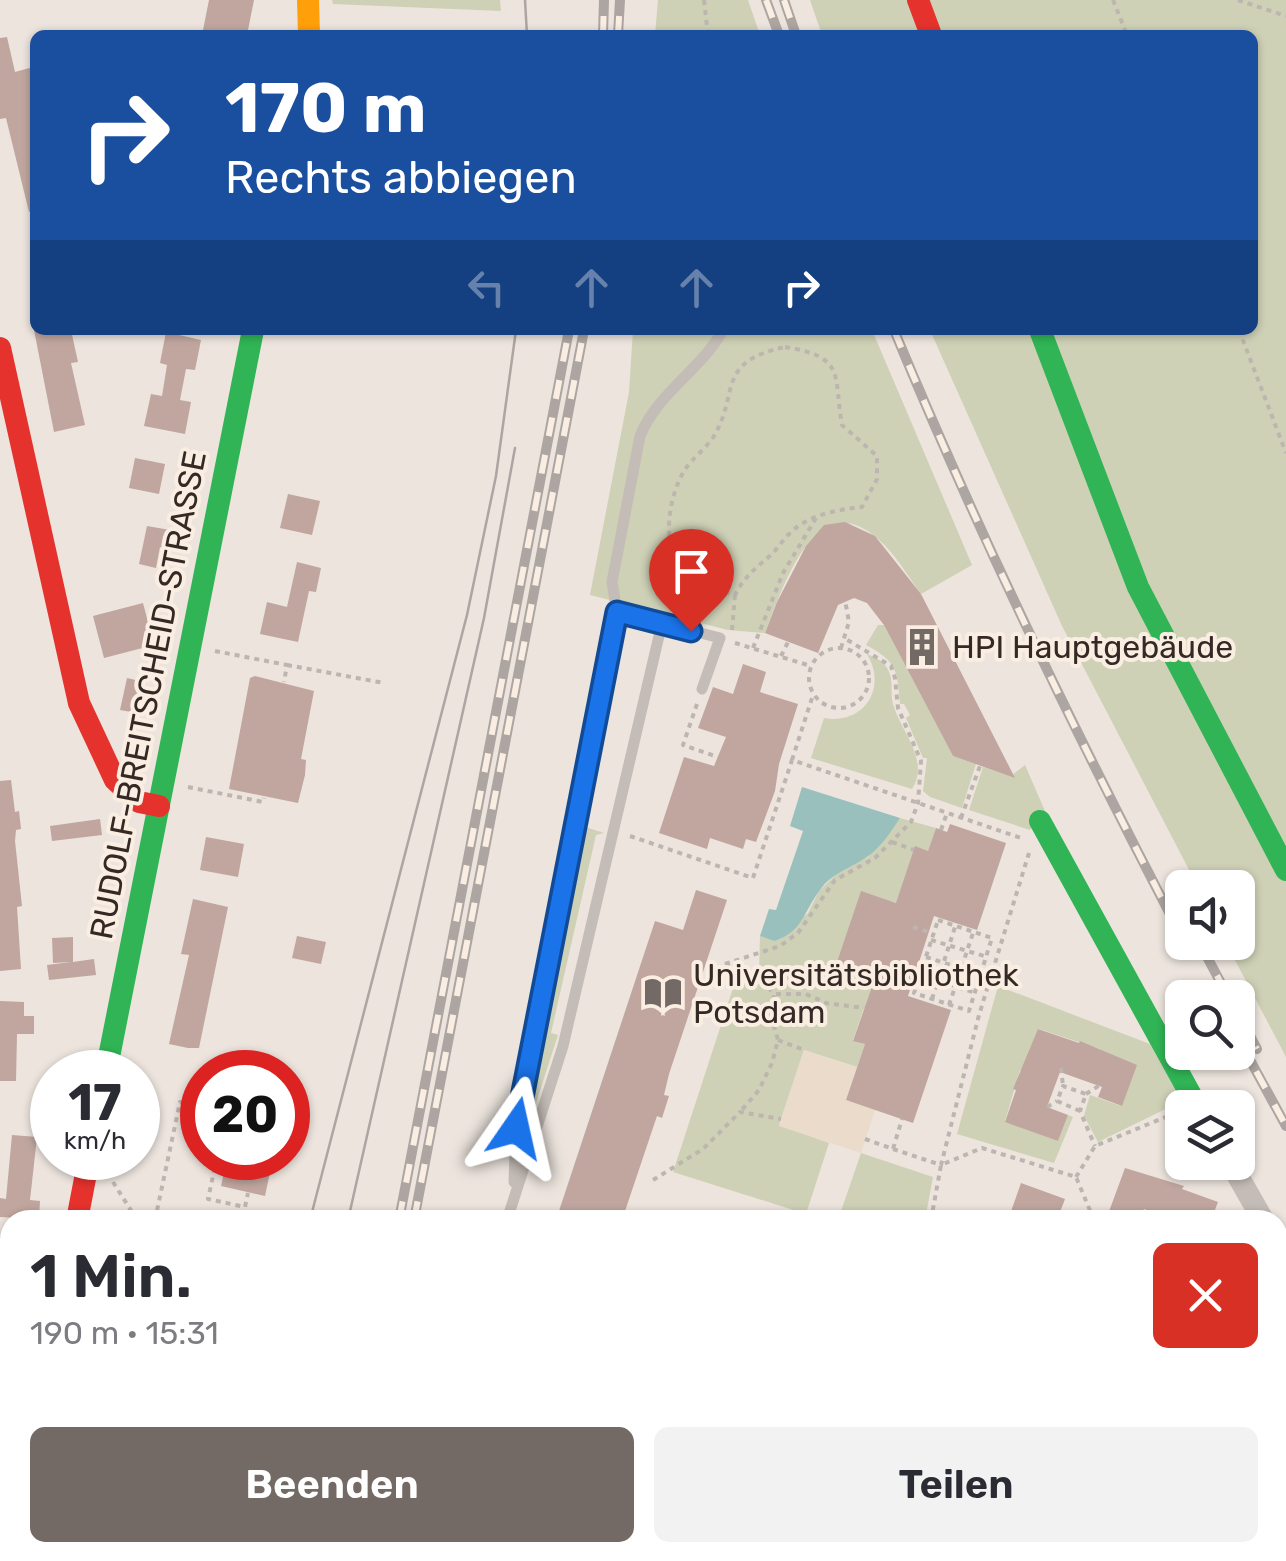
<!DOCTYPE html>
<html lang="de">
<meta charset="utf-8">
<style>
body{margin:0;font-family:Rubik,sans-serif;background:#f2f2f3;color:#2b2b33;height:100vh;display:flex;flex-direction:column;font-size:38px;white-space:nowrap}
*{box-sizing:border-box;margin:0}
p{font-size:32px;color:#7c7c81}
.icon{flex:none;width:55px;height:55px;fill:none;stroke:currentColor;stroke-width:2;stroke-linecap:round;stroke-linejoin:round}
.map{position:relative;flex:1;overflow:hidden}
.details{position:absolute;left:0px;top:1210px;width:1288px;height:352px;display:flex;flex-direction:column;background:#fff;border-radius:30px 30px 0 0;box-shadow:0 2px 8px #0004}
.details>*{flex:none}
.top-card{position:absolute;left:30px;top:30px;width:1228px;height:305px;border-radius:15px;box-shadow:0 2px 8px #0004;background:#1a4fa0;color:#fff;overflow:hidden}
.controls{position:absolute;left:1165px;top:870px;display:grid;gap:20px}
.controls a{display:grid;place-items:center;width:90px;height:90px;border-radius:15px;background:#fff;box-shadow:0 2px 8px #0004;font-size:50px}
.speed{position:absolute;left:30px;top:1050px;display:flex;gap:20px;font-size:50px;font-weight:700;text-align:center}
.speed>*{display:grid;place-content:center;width:130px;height:130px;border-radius:50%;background:#fff;box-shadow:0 2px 8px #0004;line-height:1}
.speed small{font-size:25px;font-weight:400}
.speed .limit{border:15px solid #d22;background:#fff;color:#111}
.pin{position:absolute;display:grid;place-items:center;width:85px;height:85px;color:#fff;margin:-102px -42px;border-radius:50% 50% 50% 0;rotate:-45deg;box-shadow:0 0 10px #0007}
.pin .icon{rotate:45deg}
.me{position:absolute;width:110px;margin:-55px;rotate:11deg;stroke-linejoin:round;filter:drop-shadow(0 0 8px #0008)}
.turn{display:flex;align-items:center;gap:35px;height:210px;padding:0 30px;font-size:45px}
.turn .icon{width:130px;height:130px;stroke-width:2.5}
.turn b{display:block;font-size:70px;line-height:85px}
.lanes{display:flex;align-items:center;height:95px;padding:0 30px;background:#0003;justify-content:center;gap:50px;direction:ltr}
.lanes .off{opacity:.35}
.round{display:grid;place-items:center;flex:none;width:105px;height:105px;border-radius:15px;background:#f2f2f3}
.headline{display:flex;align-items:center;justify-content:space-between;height:170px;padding:0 30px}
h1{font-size:60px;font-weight:600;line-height:75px}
.primary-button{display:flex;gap:20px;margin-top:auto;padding:20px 30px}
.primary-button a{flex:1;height:115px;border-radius:15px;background:#746a65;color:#fff;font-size:40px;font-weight:600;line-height:115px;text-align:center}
.primary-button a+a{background:#f2f2f3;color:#2b2b33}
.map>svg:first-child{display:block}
.green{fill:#ced1b6}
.plaza{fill:#ebdbcb}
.water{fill:#99c0bd}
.building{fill:#c0a69e}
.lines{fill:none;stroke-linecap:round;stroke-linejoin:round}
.path{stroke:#bdb5af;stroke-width:4;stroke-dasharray:5 5;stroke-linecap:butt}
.lane{stroke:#c4bcb6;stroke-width:11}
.street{stroke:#c4bcb6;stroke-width:22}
.fast{stroke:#30b455;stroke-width:22}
.slow{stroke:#ff9f0a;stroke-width:22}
.jam{stroke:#e5322d;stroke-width:22}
.tram{stroke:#aca5a1;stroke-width:2.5}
.rail-casing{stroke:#aca5a1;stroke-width:10}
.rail{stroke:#faeee3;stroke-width:6;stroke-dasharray:19;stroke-linecap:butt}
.route-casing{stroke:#114b97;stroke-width:25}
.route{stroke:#1a73e8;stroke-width:18}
.labels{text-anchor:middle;stroke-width:8;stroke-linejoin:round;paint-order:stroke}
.poi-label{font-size:32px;fill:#342925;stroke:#faeee3;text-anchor:start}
.street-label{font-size:32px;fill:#342925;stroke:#faeee3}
</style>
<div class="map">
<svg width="1286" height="1561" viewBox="0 0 1286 1561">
<rect width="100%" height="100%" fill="#ece4dd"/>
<g class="green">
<polygon points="332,0 500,0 501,11 333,4"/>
<polygon points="658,0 748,0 760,35 655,35"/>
<polygon points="810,0 1286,0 1286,1057 1226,943 1238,942 1238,888 1198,887 1062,626 930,330 1252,330 1252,35 822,35"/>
<path d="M 633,330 L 872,330 L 972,565 L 921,594 C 907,575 895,553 877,538 C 815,484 782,589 765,633 L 728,630 L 590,595 L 629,392 Z"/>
<path d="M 878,625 L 884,625 L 953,756 L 976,764 L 962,808 L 930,797 L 923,791 L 927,758 L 923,758 L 906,718 L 910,715 L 904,704 L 900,704 C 897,671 898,662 866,645 Z"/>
<path d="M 867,654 C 876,658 882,660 887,668 C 895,681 889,693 894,707 C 902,733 930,761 912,789 L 811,758 L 824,718 C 863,725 888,689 867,654 Z"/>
<polygon points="1025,765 1045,811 1030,830 969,810 983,767 1011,776"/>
<polygon points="900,818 936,828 928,851 916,847 909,907 861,892 835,971 883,987 876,1010 864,1008 853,1040 865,1044 857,1067 804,1050 779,1125 829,1143 806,1214 673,1172 735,982 759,974 760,936 774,941 808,913 819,891 837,873 868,857"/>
<polygon points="582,826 604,833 596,835 551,1033 558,1035 530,1121 526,1122"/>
<polygon points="998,986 1150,1044 1182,1101 1098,1142 1084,1116 1090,1095 1121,1106 1100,1049 1039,1029 1023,1071 1020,1070 1005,1121 1058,1141 1068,1115 1073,1117 1054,1163 957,1134"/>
<polygon points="861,1153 933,1177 925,1220 838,1220"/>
<polygon points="645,1552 784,1553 810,1560 815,1553 888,1553 885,1561 642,1561"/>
</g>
<polygon class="plaza" points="804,1050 857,1067 846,1100 875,1110 861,1153 779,1126"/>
<path class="water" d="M 802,787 L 900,818 C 890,833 880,849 864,859 C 848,869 831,874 820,890 C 804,911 802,933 774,941 L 760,936 L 769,909 L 776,910 L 803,831 L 790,826 Z"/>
<g class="building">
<polygon points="209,0 254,0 247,35 202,35"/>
<polygon points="7,37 15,72 33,67 35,78 35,211 29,212 6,118 0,119 0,38"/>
<polygon points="34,330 71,330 78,362 71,363 85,425 54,432"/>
<polygon points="166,332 201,340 195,370 186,369 180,400 191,402 185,434 144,426 151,394 162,396 167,365 160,363"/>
<polygon points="135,458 165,464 159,494 129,488"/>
<polygon points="288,494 320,501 312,535 280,528"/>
<polygon points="845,522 875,536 921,594 1015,778 953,756 884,625 867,603 854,598 838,605 818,653 765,633 777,602 806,546 824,525"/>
<polygon points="147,526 170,530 166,549 160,547 156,568 139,564"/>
<polygon points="297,562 321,568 316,592 309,591 298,642 260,634 267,602 287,607"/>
<polygon points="143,603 154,645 104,658 93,616"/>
<polygon points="743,664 766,672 760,692 798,704 779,764 775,791 756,842 746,839 743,849 710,838 707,849 659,833 684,757 714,766 726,737 698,728 713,687 733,694"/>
<polygon points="255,676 314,691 301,759 306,760 305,775 298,803 229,789 250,678"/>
<polygon points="127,678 144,682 137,713 120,710"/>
<polygon points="11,780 15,812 19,811 21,829 16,830 15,841 22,906 17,907 21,969 0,971 0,781"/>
<polygon points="100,819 102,835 52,841 50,826"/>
<polygon points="950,824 1006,843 977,930 934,916 908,996 951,1010 913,1123 846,1100 865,1044 853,1041 873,984 834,971 861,891 896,903 915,846 928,851 936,828 947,832"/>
<polygon points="206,837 244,844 238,877 200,870"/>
<polygon points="696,890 727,900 669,1074 664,1095 669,1096 662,1118 657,1116 622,1220 556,1220 655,921 683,930"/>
<polygon points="193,899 228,907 199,1048 188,1048 169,1044 189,955 181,954"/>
<polygon points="297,936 326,942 321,964 292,958"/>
<polygon points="73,937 73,962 94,959 96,975 49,980 47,965 71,962 53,963 52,938"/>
<polygon points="0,1001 24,1002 24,1016 34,1016 34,1034 17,1034 16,1081 0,1081"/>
<polygon points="1038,1029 1079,1043 1080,1041 1137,1065 1122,1106 1098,1097 1102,1087 1060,1072 1047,1107 1068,1115 1058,1141 1005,1122 1016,1090 1013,1089"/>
<polygon points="12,1135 37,1137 30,1200 40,1201 39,1219 0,1217 0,1198 6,1199"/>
<polygon points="227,1158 273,1158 265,1196 221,1186"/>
<polygon points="1125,1168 1184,1186 1182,1189 1218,1202 1211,1220 1173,1220 1144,1209 1140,1220 1107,1217"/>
<polygon points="1021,1183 1065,1199 1057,1220 1008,1220"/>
</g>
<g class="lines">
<g class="path">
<polyline points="704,0 708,35"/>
<polyline points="1113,0 1127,35"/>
<polyline points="1238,0 1286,16"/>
<polyline points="1239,330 1286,453"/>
<path d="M 785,347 C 847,357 833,375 842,425 L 877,456 L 877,479 L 862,507 C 835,510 807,515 788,535 C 782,541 778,548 772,554 C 757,567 744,577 735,595 C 719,589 698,585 685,573 C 660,548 668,498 684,471 C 692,458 706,449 714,436 C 740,392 715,362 785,347 Z"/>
<polyline points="732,630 735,595"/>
<polyline points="735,643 811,666"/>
<circle cx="839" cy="678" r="30"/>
<polyline points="753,648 783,573 816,518"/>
<polyline points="841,648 849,622 845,600"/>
<polyline points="215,651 287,665 284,682"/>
<polyline points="781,656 788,642"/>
<polyline points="287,665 384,683"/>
<polyline points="697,704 683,745 718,757"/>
<polyline points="792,760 813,695"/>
<polyline points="188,787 263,802 264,798"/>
<polyline points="961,818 981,763"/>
<polyline points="941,830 947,813"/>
<polyline points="630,836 753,878 792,760 1021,838"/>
<polyline points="892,842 914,850"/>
<polygon points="938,920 992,938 969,1011 914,993"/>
<polyline points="913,927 932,933"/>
<polyline points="931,940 984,956"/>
<polyline points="926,957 978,974"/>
<polyline points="725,964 780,946 798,933 835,880 875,858 911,822 918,803 921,761 898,708 895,678 891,666 844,638"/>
<polyline points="725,964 762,980 774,994 772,1020 778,1040 772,1063 759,1090 740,1112"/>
<polyline points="920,975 973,992"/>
<polyline points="898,977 917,984"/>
<polyline points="776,994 806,994 826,1003 864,1008"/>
<polyline points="932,999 955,927"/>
<polyline points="949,1005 973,933"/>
<polyline points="778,1040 804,1050"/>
<polyline points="1061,1068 1063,1086"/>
<polyline points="1086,1094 1103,1083"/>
<polyline points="1047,1107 1057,1101"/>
<polyline points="1080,1111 1057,1101 1063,1086 1086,1094 1080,1111 1095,1146"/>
<polyline points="865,1139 893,1149 902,1119"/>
<polyline points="893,1149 941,1165 979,1015 1029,853"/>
<polyline points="217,1158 208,1199 245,1207 248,1193"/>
<polyline points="1076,1177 1095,1146 1173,1114"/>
<polyline points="653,1180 703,1149 740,1112 781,1119"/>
<polyline points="113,1182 137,1220"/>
<polyline points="155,1220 180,1102 202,1107"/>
<polyline points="754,1220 756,1213"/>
<polyline points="931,1220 941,1165 982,1148 1076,1177 1094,1220"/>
<polyline points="0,1395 10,1396"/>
<polyline points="1278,1452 1286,1450"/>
<polyline points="534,1552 558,1561"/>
<polyline points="718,1552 720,1561"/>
<polyline points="1067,1552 1071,1561"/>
<polyline points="395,1561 398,1552"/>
<polyline points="413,1561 416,1552"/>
<polyline points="632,1561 635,1552"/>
<polyline points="762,1561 765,1552"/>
<polyline points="851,1561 854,1552"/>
<polyline points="862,1561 882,1552"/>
<polyline points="894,1561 897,1552"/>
<polyline points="1113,1561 1116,1552"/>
</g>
<g class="lane">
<path d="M 617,612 L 612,582 L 640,436 C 658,392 701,370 723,330"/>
<polyline points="514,1182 516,1127 617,612 662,623"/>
<polyline points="507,1220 563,1046 662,623 720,638 702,689"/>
</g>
<g class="street">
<polyline points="1230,1162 1263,1220"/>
<polyline points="1278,1244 1286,1259"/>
<polyline points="476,1552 479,1561"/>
<polyline points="509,1561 512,1552"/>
</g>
<g class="fast">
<polyline points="1040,330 1138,587 1286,870"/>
<polyline points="1040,821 1198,1108"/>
<polyline points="106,1072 253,330"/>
</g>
<g class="slow">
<polyline points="308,0 309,35"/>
<polyline points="1,1561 10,1534"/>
</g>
<g class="jam">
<polyline points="918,0 931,35"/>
<polyline points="0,348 79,703 115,780 139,802 159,806"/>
<polyline points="77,1220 89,1158"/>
</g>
<g class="tram">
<polyline points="525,0 527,35"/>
<polyline points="310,1220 467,615 496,476 516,330"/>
<polyline points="348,1220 484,618 515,448"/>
<polyline points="233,1561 234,1552"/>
<polyline points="274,1561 276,1552"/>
</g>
<g class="rail-casing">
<g id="rail">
<polyline points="766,0 779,35"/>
<polyline points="784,0 796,35"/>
<polyline points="603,35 604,0"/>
<polyline points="618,35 620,0"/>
<path d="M 894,330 C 980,537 1078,739 1182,937"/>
<polyline points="1199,942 1229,998"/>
<polyline points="1238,1013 1257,1049"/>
<polyline points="1238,1038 1286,1126"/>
<polyline points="399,1220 569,330"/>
<polyline points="414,1220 584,330"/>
<polyline points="337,1561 339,1552"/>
</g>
</g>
<use href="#rail" class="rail"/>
</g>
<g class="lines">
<g class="route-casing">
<polyline id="route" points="516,1128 617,612 691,631"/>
</g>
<use href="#route" class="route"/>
</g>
<defs>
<g id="building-bare" transform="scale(3)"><path d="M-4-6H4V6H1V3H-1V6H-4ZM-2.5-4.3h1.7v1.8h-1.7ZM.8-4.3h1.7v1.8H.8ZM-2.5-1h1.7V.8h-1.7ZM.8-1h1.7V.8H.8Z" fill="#746a65" stroke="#faeee3" stroke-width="2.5" paint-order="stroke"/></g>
<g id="library-bare" transform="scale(3)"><path d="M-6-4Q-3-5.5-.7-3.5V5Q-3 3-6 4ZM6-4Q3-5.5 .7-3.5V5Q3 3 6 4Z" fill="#746a65" stroke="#faeee3" stroke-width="2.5" paint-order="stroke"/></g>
</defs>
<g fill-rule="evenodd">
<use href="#building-bare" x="922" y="647"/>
<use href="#library-bare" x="663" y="993"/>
</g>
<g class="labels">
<g class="poi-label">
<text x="952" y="658">HPI Hauptgebäude</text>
<text x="693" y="986">Universitätsbibliothek<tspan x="693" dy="37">Potsdam</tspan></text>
</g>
<g class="street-label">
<text transform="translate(148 695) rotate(-79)" y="11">RUDOLF-BREITSCHEID-STRASSE</text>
</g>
</g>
</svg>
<div class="controls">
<a><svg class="icon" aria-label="sound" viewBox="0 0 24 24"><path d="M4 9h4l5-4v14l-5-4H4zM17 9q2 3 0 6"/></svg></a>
<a><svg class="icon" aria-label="search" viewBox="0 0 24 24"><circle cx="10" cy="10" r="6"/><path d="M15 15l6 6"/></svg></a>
<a><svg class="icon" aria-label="layers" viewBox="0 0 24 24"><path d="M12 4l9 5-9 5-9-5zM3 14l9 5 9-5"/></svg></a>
</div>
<div class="speed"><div>17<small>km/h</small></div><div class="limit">20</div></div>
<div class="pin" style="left:691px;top:631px;background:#d93025"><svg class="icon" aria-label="arrive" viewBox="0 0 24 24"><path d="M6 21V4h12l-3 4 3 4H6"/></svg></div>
<svg class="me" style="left:516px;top:1128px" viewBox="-20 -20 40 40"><path d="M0-17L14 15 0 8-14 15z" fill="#1a73e8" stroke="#fff" stroke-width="4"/></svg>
<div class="top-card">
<div class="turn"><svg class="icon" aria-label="right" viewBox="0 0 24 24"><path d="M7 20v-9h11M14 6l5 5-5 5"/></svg><div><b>170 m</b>Rechts abbiegen</div></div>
<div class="lanes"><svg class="icon off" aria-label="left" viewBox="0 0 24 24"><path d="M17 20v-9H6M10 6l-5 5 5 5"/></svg><svg class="icon off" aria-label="ahead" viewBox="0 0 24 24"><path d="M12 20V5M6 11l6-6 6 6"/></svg><svg class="icon off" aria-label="ahead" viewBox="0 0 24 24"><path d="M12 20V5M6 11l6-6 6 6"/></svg><svg class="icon" aria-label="right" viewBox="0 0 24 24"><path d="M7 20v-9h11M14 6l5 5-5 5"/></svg></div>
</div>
<section class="details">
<div class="headline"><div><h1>1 Min.</h1><p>190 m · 15:31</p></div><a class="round" style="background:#d93025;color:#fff"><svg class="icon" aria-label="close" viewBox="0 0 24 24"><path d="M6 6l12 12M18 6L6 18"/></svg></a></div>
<div class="primary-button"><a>Beenden</a><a>Teilen</a></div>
</section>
</div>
